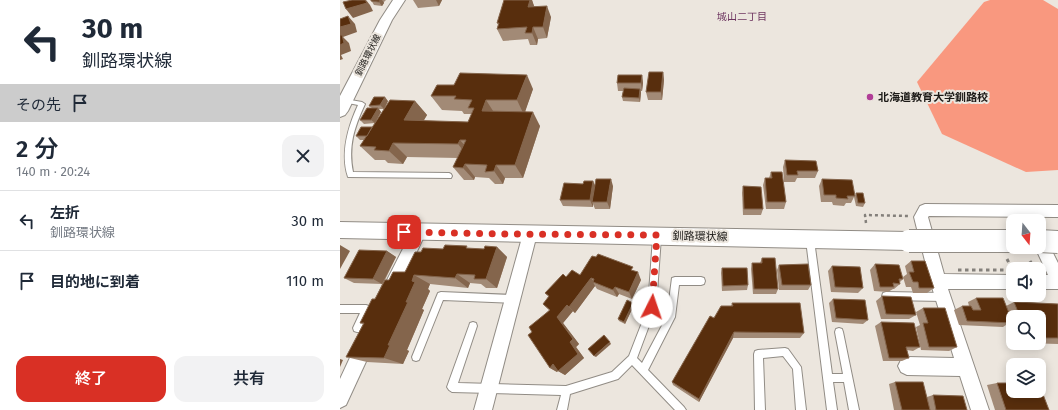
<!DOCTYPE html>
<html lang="ja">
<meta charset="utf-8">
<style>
body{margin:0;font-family:"Fira Sans","Noto Sans JP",sans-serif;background:#f2f2f3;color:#1f2937;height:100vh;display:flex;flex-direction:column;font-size:15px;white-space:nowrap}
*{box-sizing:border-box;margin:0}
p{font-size:13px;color:#747a83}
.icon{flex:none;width:22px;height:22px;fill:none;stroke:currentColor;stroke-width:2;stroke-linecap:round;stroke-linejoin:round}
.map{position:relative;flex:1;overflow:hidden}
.sheet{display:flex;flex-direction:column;background:#fff;width:340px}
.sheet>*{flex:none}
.guide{background:#fff;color:#1f2937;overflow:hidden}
.needle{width:26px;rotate:163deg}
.controls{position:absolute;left:666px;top:214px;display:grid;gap:8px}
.controls a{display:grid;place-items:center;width:40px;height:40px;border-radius:8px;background:#fff;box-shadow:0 2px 10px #0003;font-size:20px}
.pin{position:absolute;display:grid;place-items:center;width:34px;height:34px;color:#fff;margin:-17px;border-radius:8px;box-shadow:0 2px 6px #0006}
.me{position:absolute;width:44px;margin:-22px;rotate:4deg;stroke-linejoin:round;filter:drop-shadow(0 0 3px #0008)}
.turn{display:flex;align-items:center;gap:14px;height:84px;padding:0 16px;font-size:18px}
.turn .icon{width:52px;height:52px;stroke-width:2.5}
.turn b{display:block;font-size:28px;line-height:34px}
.then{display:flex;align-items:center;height:38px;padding:0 16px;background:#0003;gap:8px;font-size:15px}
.round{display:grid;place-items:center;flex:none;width:42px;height:42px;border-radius:12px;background:#f2f2f3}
.overview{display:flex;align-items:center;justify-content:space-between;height:68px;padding:0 16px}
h1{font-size:24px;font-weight:600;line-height:30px}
.button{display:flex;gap:8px;margin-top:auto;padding:8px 16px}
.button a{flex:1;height:46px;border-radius:12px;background:#d93025;color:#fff;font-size:16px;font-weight:600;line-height:46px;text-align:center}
.button a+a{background:#f2f2f3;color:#1f2937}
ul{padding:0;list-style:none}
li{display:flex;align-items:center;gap:12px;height:60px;padding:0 16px;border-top:1px solid #e0e1e3}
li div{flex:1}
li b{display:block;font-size:15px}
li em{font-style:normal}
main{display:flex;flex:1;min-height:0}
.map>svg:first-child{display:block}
.green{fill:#f9987f}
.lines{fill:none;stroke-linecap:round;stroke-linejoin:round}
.service-casing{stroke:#918c85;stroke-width:2}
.minor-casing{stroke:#918c85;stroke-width:2}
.tertiary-casing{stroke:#918c85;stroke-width:2}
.path-far1{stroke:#84807b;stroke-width:2.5;stroke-dasharray:3 3;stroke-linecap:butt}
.path{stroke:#84807b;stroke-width:3;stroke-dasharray:3.5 3.5;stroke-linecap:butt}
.service{fill:#fff;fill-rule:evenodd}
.minor{fill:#fff;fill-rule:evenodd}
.tertiary{fill:#fff;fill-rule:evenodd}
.tertiary-bridge-far1-casing{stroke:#918c85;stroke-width:19;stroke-linecap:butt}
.tertiary-bridge-casing{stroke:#918c85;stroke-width:24;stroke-linecap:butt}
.path-bridge{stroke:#84807b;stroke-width:3;stroke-dasharray:3.5 3.5;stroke-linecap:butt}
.tertiary-bridge-far1{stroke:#fff;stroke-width:17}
.tertiary-bridge{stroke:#fff;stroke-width:22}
.wall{fill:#a28a76}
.shaded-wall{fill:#84654c}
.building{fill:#582e0d;stroke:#84654c}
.route{stroke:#d93025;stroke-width:7;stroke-dasharray:0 12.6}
.poi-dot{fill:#b13d97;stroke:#ece6de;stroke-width:1.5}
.labels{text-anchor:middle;stroke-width:4;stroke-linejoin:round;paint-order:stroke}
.far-street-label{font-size:9px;fill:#1c1a17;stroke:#ece6de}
.far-neighbourhood-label{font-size:10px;fill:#6d345f;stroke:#ece6de}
.poi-label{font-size:11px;font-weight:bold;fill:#1c1a17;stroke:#ece6de;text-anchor:start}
.street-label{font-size:11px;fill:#1c1a17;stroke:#ece6de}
</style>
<main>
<section class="sheet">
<div class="guide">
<div class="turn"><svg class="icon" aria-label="left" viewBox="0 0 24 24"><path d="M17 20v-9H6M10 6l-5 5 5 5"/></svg><div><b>30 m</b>釧路環状線</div></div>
<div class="then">その先<svg class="icon" aria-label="arrive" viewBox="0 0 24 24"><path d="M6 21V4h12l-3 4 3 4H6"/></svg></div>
</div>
<div class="overview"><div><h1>2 分</h1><p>140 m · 20:24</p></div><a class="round"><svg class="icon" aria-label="close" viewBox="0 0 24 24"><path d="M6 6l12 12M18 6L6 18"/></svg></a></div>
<ul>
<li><svg class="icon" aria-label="left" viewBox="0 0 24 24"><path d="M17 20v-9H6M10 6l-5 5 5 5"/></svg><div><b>左折</b><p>釧路環状線</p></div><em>30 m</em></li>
<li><svg class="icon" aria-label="arrive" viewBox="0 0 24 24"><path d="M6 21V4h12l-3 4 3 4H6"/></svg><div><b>目的地に到着</b></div><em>110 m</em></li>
</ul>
<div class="button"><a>終了</a><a>共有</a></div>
</section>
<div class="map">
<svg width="718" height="410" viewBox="0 0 718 410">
<rect width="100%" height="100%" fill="#ece6de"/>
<polygon class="green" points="650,0 703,0 718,9 718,170 686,172 602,134 577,82 644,2"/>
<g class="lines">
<g class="service-casing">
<g id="service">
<path d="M 5,99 L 22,102 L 25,104 C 14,128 8,146 13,172 L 109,173 L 111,174 L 112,176 L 111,178 L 8,177 C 0,153 8,127 18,105 L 3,102 L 2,101 Z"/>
<polygon points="317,234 320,235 321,237 316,307 297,358 302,363 327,316 332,278 335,277 361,277 364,278 365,281 364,284 361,285 339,285 335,317 308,370 344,407 346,410 335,410 292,365 278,379 230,394 227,410 217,410 221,395 112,392 109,390 107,387 129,326 130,323 133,322 136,323 137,326 118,383 226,386 272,372 289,356 308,307 313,237 314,235"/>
<polygon points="470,237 473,238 474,240 492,374 503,374 495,332 496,329 499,328 502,329 503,332 519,410 509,410 504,382 493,382 497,410 487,410 466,240 467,238"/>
<polygon points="101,292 173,295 176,296 177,299 176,302 173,303 103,300 79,360 76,361 73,360 72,357 98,293"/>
<polygon points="546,292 604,293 607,294 608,297 607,300 604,301 546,300 543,299 542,296 543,293"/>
<path d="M 0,305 L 26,305 L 29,306 L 30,309 L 23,324 L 32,325 L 33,328 L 32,331 C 27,333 19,333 14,331 L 13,328 L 20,313 L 0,313 Z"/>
<polygon points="445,348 448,349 461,367 466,410 456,410 453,369 443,356 423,358 425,410 415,410 414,354 415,351 418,350"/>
</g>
</g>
<g class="minor-casing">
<g id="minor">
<polygon points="585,204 718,205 718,217 589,216 588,217 604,274 673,275 673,289 608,289 649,410 631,410 620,376 567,375 561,372 558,366 561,360 567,357 614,358 590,281 574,217 580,206"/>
<polygon points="79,226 84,227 86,232 57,294 51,297 45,294 43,289 45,284 74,227"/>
<polygon points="190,227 195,229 197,234 152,410 134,410 183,234 185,229"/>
<polygon points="699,233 704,235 718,263 718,289 699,289 699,275 708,275 695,247 699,247"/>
<polygon points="26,333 32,336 35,342 6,405 0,408 0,379 20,336"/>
</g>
</g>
<g class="tertiary-casing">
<g id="tertiary">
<polygon points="53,0 65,0 52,20 8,111 5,115 0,117 0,96 40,20"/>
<polygon points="0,222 569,232 576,235 579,241 576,247 569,250 0,238"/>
</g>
</g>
<polyline class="path-far1" points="526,223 525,215 568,216"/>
<g class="path">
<polyline points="667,259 672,269"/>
<polyline points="690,261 695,269"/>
</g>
<use href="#service" class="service"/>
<use href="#minor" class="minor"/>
<use href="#tertiary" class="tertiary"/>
<g class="tertiary-bridge-far1-casing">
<g id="tertiary-bridge-far1">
<polyline points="569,241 673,241"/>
<polyline points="699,241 714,242"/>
</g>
</g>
<g class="tertiary-bridge-casing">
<g id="tertiary-bridge">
<polyline points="569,241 673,241"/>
<polyline points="699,241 718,242"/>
</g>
</g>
<polyline class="path-bridge" points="618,270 673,270"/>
<use href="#tertiary-bridge-far1" class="tertiary-bridge-far1"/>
<use href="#tertiary-bridge" class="tertiary-bridge"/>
</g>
<g class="wall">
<polygon points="31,0 46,0 44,2 44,3 42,6 34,5"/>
<polygon points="73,0 102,0 99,6 78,8"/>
<polygon points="164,0 192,0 194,6 211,17 207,38 198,39 197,45 190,45 188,39 163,41 157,29 158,25 157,23"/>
<polygon points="323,72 324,80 322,100 308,100 306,92"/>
<polygon points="302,75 303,83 302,91 301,91 301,93 300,102 283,101 282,97 283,91 278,91 277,83"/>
<polygon points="193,89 185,111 200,126 183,178 165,178 163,184 155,184 149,178 135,177 134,180 124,180 113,167 118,158 67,157 63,164 48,163 45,160 35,160 20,146 24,140 20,140 16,136 32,127 75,101 87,115 83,121 128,122 132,114 124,114 122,111 102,110 91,96"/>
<polygon points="48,101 44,109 39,109 41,112 35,123 24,124 20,120 32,108 29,106"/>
<polygon points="445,160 478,171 475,178 457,178 455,182 444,182 443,167"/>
<polygon points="431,172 446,202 444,209 426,209 423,185 425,178 429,178"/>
<polygon points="482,179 515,196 516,193 525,203 523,207 516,206 514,197 511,203 506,203 504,206 493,205 492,202 481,202 479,186"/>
<polygon points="253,181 255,186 273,186 270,209 255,209 253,204 253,207 223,206 220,200 243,184"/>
<polygon points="403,186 423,209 421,215 403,215 402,193"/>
<polygon points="157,247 167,257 157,288 146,288 141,284 130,283 128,288 90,284 88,289 90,291 82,309 84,310 67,350 69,351 63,364 27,362 6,357 23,324 20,323 35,299 42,284 14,283 4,278 47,251 56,257 45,280 49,280 65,272 81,252 103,249 144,249"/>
<polygon points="422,258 438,289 436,294 413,294 411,269 412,263 420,263"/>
<polygon points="571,261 594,288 587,293 573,293 571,287 566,287 563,277 567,274 565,266"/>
<polygon points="535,264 563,279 560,282 560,284 554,289 553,289 548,292 534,291 530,270"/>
<polygon points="439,265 471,285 468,290 439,290 437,270"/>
<polygon points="492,266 523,288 518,293 491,292 488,271"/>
<polygon points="382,268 408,285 407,290 382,291 381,273"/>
<polygon points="294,271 301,280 292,299 279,294 277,297 257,289 255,286 235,313 233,311 223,323 239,344 236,347 244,358 225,375 218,371 217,372 210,368 192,332 209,310 203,304 209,297 205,293 226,277 240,275"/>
<polygon points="542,296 576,315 569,319 541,319 536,301"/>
<polygon points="636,298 666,306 674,302 718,304 718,344 684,343 699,343 699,317 673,317 673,342 666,325 663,327 619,325 614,310 622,306 629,306 628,302"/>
<polygon points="493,299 528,320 523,324 492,322 489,303"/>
<polygon points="293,303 294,305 285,324 279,321 278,319"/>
<polygon points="392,303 464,333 460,338 393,338 359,402 333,385 332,382 391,306"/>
<polygon points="583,308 617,347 609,351 581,350 576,327 580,325 576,312"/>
<polygon points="541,322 580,347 573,351 567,350 569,358 562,361 543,361 535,326"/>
<polygon points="555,382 587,397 593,395 627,410 554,410 549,384"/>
<polygon points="657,383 709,410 655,410 647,385"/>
</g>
<g class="shaded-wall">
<polygon points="25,0 26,0 30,5 33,11 13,18 6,9"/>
<polygon points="40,0 42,0 44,3 42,6 39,2"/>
<polygon points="96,0 102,0 99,6"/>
<polygon points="190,0 192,0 195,9 188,7"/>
<polygon points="207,6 211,17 207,38 203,27"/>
<polygon points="8,16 15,24 17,32 3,37 9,43 11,51 1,55 3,59 0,60 0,27"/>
<polygon points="193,27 198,39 197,45 192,33"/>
<polygon points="323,72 324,80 322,100 321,92"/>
<polygon points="187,75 193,89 184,115 177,100"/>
<polygon points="302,75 303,83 302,91 301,83"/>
<polygon points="300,89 301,93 300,102 299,98"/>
<polygon points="45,97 48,101 44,109 40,105"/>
<polygon points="146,100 155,114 142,111"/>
<polygon points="75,101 87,115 76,134 64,120"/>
<polygon points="38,108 41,112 35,123 31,120"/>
<polygon points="193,112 200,126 183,178 175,165"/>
<polygon points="120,140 131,153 129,158 118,144"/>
<polygon points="53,143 67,157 63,164 49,151"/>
<polygon points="125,164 135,177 134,180 123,168"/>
<polygon points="156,165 165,178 163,184 154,171"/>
<polygon points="271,179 273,186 270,209 267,202"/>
<polygon points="253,181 256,188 252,202 253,204 253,207 250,200"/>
<polygon points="0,245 10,251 0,269"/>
<polygon points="157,247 167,257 157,288 146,279"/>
<polygon points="47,251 56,257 42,284 33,279"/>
<polygon points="298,272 301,280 292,299 289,292"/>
<polygon points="117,274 130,283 128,288 115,278"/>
<polygon points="74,275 90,284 88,289 90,291 82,309 84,310 67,350 69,351 63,364 44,358 48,345 72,281"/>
<polygon points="251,278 255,283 253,282 255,286 235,313 229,307"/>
<polygon points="275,287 279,294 277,297 273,290"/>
<polygon points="293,303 294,305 285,324 284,322"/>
<polygon points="227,305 233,311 223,323 239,344 236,347 244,358 225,375 218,371 230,342 217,317"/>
<polygon points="394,332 393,338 359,402 359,399"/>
<polygon points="270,342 271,344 256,357 254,356"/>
<polygon points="0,359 3,360 0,367"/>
<polygon points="213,364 220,368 217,372 210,368"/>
</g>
<g class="building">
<polygon points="12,0 25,0 27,3 6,9 3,2"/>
<polygon points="31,0 40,0 39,2 31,1"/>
<polygon points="164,0 190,0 188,7 207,6 203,27 193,27 192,33 185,33 187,27 157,29 159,23 157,23"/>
<polygon points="8,16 11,24 0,27 0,19"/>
<polygon points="0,35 2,35 4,43 0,45"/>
<polygon points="309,72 323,72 321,92 306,92"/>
<polygon points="120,73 187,75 177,100 146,100 142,111 193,112 175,165 156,165 154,171 145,172 147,165 125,164 123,168 113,167 126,140 120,140 118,144 53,143 49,151 34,150 36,147 20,146 50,100 75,101 64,120 128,122 134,108 128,108 132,100 114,99 116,96 91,96 97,85 114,85"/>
<polygon points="278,75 302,75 301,83 277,83"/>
<polygon points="284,88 300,89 299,98 282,97"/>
<polygon points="34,97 45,97 40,105 29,106"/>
<polygon points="27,108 38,108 31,120 20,120"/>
<polygon points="21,127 32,127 27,136 16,136"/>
<polygon points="445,160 476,161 478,171 457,171 458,175 447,175"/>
<polygon points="431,172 442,172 446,202 427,202 425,178 432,178"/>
<polygon points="256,179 271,179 267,202 252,202"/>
<polygon points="482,179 512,180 515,196 507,196 508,199 496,198 496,195 484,195"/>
<polygon points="244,181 253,181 250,200 220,200 224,183 243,184"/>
<polygon points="403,186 421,187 423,209 404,209"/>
<polygon points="516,193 523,193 525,203 518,203"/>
<polygon points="105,245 127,246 126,248 144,249 145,246 157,247 146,279 134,279 135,275 117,274 115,278 74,275 72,281 75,282 66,302 68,302 48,345 50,345 44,358 6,357 24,323 20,323 32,299 35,299 45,280 49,280 53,272 65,272 75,252 81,252 83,248 103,249"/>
<polygon points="19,250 47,251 33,279 4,278"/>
<polygon points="258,254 293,267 291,270 298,272 289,292 275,287 273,290 253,282 254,279 251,278 229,307 227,305 217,317 233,339 230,342 238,354 218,371 213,364 210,368 188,335 192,332 189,327 210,310 203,304 209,296 205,293 223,274 226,277 232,270 240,275 252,256 256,257"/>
<polygon points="422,258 435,258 438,289 414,289 412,263 422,263"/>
<polygon points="571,261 585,261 594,288 579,288 578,282 573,282 569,272 574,272"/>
<polygon points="468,264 471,285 442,285 439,265"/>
<polygon points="535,264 559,265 563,279 559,279 560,284 553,283 554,287 540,287"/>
<polygon points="492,266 520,267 523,288 495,287"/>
<polygon points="382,268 407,268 408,285 383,286"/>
<polygon points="542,296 571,297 576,315 546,314"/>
<polygon points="636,298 663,298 673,323 627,321 622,306 631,306 633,310 641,310"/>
<polygon points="493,299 525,300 528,320 496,318"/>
<polygon points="287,300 293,303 284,322 278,319"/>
<polygon points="674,302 718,304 718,338 699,338 699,317 680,317"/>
<polygon points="392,303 460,303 464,333 394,332 359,399 332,382 370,316 374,318 381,306 393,306"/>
<polygon points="583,308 605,308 617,347 589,347 583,323 588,323"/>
<polygon points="541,322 574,323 580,347 566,347 569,358 549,358"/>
<polygon points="264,335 270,342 254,356 248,349"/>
<polygon points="555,382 583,382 590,410 562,410"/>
<polygon points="657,383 673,383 673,391 699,391 699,384 709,410 666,410"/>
<polygon points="593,395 623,396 627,410 596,410"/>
</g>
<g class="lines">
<polyline class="route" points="64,232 169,234 317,235 312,307"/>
</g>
<circle class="poi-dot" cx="530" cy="97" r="4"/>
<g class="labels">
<g class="far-street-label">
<text transform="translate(28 55) rotate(-63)" y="3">釧路環状線</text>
</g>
<g class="far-neighbourhood-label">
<text x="402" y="20">城山二丁目</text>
</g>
<g class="poi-label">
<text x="538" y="101">北海道教育大学釧路校</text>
</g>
<g class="street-label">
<text transform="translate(360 236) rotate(1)" y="4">釧路環状線</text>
</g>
</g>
</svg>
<div class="controls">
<a><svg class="needle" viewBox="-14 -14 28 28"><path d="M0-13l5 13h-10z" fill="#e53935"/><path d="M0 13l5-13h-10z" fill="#747a83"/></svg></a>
<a><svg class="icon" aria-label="sound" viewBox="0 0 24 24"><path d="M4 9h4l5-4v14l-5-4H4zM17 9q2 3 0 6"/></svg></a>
<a><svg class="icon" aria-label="search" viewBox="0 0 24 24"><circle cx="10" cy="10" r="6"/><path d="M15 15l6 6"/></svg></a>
<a><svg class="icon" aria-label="layers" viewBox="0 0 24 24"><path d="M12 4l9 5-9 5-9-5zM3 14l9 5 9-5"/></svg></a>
</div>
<div class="pin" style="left:64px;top:232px;background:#d93025"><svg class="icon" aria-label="arrive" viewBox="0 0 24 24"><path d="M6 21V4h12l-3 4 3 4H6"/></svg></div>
<svg class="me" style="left:312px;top:307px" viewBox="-20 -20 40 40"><circle r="19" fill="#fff"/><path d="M0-13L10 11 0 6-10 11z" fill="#d93025"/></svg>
</div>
</main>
